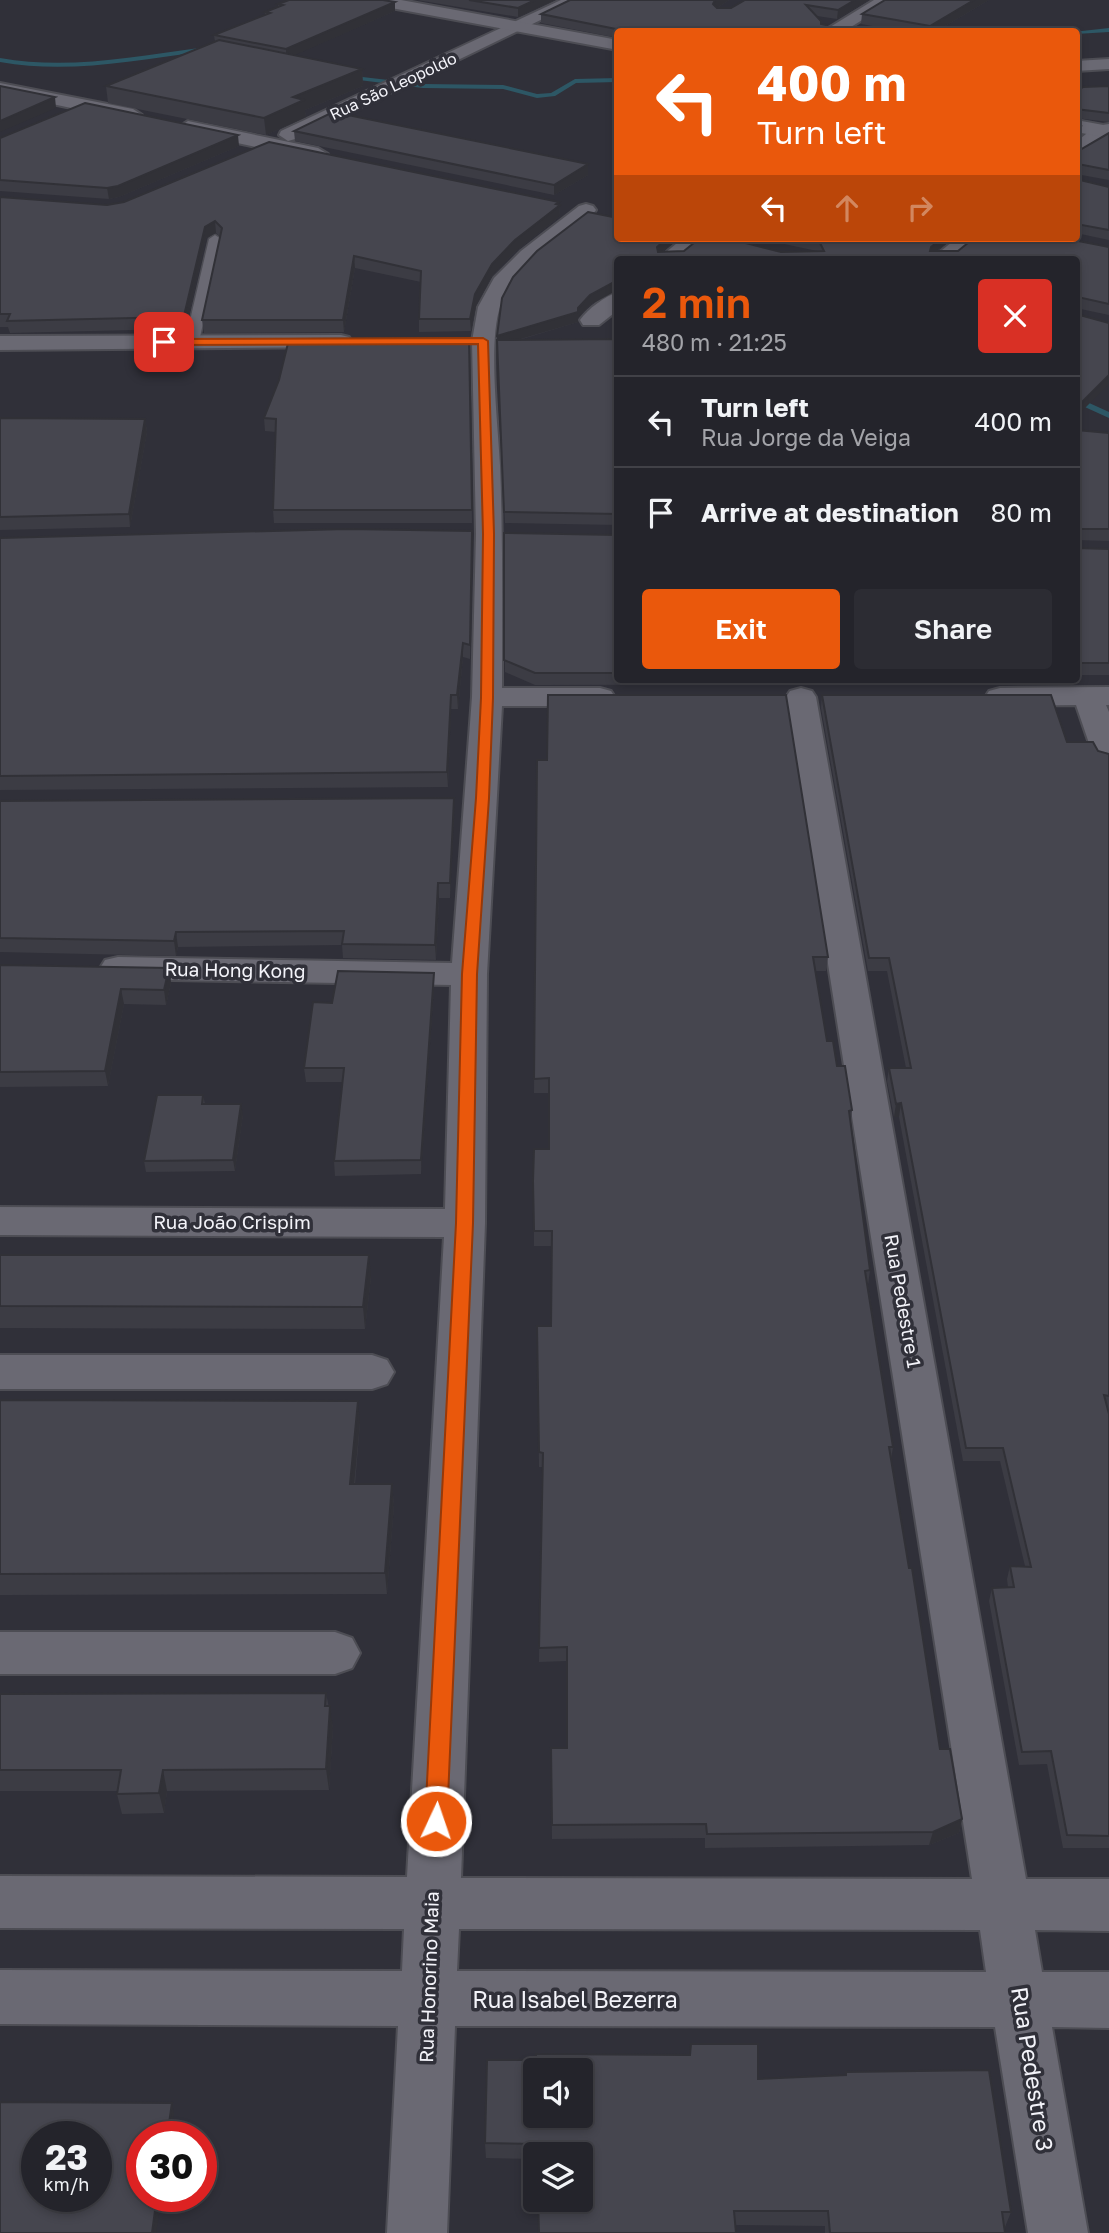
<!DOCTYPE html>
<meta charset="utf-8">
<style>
body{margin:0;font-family:"Golos Text",sans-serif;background:#2c2c33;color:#f1f3f6;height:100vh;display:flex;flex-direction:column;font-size:26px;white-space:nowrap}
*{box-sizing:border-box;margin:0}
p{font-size:23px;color:#a3a4a9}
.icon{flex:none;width:38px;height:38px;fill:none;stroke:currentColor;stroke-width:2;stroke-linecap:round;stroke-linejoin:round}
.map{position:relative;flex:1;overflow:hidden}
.sheet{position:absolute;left:614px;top:256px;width:466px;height:427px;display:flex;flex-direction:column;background:#24242b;border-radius:7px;box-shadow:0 4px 10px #0003,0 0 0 2px #414147}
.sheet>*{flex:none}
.top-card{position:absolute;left:614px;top:28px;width:466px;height:214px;border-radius:7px;box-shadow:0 4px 10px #0003,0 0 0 2px #414147;background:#ea580c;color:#fff;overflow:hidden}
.controls{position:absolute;left:523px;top:2058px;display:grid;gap:14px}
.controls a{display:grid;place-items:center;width:70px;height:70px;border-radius:7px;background:#24242b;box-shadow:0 4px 10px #0003,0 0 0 2px #414147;font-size:35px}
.speed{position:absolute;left:21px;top:2121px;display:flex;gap:14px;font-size:35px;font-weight:700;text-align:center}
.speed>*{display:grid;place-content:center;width:91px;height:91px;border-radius:50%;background:#24242b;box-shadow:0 4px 10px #0003,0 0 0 2px #414147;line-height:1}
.speed small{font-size:18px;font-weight:400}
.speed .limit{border:10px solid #d22;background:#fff;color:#111}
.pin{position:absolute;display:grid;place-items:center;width:60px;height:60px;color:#fff;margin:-30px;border-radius:14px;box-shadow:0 4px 10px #0006}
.me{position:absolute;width:77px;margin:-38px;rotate:3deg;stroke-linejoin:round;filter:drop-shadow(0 0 5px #0008)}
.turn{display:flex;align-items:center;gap:24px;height:147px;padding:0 28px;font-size:32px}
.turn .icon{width:91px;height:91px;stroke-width:2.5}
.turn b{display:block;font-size:49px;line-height:60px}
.lanes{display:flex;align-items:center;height:66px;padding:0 28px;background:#0003;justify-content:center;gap:35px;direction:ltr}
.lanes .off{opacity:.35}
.round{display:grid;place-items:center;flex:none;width:74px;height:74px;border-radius:7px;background:#2c2c33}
.head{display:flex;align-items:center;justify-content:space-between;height:119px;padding:0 28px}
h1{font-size:42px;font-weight:600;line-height:52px;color:#ea580c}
.button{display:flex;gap:14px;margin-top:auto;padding:14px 28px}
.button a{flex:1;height:80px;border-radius:7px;background:#ea580c;color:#fff;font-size:28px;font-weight:600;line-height:80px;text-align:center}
.button a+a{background:#2c2c33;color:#f1f3f6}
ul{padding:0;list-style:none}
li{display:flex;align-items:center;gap:21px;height:91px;padding:0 28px;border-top:2px solid #414147}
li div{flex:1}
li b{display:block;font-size:26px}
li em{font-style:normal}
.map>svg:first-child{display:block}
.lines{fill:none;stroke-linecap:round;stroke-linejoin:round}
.stream{fill:#2d5765;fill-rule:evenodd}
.service-casing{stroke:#4d4d54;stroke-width:3}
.minor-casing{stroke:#4d4d54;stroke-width:4}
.tertiary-casing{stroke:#4d4d54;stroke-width:4}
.service{fill:#6a6973;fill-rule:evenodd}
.minor{fill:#6a6973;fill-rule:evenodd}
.tertiary{fill:#6a6973;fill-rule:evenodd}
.wall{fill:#3c3c44}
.shaded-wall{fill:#313137}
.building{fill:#46464f;stroke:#313137;stroke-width:2;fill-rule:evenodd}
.route{fill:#ea580c;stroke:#983908;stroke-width:2}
.labels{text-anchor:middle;stroke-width:7;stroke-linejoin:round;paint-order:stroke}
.far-street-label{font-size:16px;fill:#f3f3f9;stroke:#303039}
.street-label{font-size:19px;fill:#f3f3f9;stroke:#303039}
.near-street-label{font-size:23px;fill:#f3f3f9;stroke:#303039}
</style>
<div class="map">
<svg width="1109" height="2233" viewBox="0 0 1109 2233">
<rect width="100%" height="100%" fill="#303039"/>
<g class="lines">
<g class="stream">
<polygon points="1109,28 1109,32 1076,34 1076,32 1073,32"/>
<path d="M 199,48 L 215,52 L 212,54 L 199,52 C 132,61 67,74 0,62 L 0,58 C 67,70 132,57 199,48 Z"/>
<polygon points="345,75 423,84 503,85 537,94 551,93 575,79 618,78 618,82 576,83 555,96 537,98 503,89 423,88 343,78"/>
<polygon points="1076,397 1109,412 1109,418 1076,403"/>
</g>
<g class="service-casing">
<polygon id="service" points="215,235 221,239 199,342 192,346 185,342 209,239"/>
</g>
<g class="minor-casing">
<g id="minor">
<polygon points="561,0 582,0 295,139 288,141 279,135 281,131"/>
<polygon points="874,0 894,0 843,32 822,32"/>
<polygon points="1109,59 1109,69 1076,71 1076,61"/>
<polygon points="0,83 133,109 142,115 133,121 0,93"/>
<polygon points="188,121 318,148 328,154 318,160 181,131 179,127"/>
<polygon points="1109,124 1109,136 1083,156 1076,158 1076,142 1096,126"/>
<path d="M 586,204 L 593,206 L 596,210 L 593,214 C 561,239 514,266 500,307 C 488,343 498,424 500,465 C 503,540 502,614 502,688 L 600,688 L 611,691 L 615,697 L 611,703 L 600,706 L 502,706 L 487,974 L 485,1223 L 461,1878 L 972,1879 L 786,697 L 790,691 L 801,688 L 812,691 L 816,697 L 1026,1879 L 1109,1879 L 1109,1931 L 1035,1930 L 1042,1972 L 1109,1972 L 1109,2028 L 1052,2027 L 1088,2233 L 1028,2233 L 995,2027 L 455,2026 L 447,2233 L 387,2233 L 398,2026 L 0,2024 L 0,1970 L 402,1971 L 404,1929 L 0,1928 L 0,1876 L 407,1877 L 444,1237 L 0,1235 L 0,1207 L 445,1209 L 451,985 L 118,979 L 105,976 L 100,968 L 105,960 L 118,957 L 452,963 L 472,697 L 476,534 L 472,341 L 478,307 L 494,278 L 521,251 L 579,206 ZM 459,1929 L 980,1930 L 986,1972 L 457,1971 Z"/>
<polygon points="683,238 706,238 682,259 658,259"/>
<polygon points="957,238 980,238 955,259 931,259"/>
<path d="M 618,292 L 618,310 L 599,325 L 583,325 L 580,320 C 588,309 605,296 618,292 Z"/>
<polygon points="341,335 349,337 352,342 349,347 0,350 0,336"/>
<polygon points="1109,687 1109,705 1106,705 1109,712 1109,764 1098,762 1093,755 1076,705 1000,706 989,703 985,697 989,691 1000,688"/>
<polygon points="0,1355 372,1355 387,1360 394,1372 387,1384 372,1389 0,1389"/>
<polygon points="0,1632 335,1632 352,1638 360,1653 352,1668 335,1674 0,1674"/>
</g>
</g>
<g class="tertiary-casing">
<g id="tertiary">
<polygon points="367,0 401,0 618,40 618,50 375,5"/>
<polygon points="1076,120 1109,126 1109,138 1076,132"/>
</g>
</g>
<use href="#service" class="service"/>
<use href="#minor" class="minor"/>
<use href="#tertiary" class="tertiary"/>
</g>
<g class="wall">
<polygon points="417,0 555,0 518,17"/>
<polygon points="570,0 729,0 717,8 869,0 837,19 817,16 821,24 831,32 618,32 618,38 541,23 541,14"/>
<polygon points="989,0 935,32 907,32 861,24 862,14"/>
<polygon points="278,4 395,11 294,55 362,69 363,86 305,110 306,117 266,135 108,103 106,86 215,42 214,35 265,15 265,12 278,7"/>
<polygon points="1109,86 1109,122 1076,118 1076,92"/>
<polygon points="294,131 588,175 554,195 295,141"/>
<polygon points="1109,133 1109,180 1076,174 1076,150 1078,151"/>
<polygon points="0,138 239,146 119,197 109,199 0,191"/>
<polygon points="1076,179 1109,187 1109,240 1076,233"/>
<polygon points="0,197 107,205 559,205 560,216 515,252 492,276 476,306 471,331 419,332 419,319 421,282 355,268 344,332 204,333 202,320 220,237 216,233 206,238 185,333 175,333 174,329 10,333 8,327 0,327"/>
<polygon points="588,212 618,218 618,238 676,238 676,240 663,251 684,251 700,238 726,238 781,252 817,251 756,238 953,238 937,251 958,251 974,238 1063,238 1109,247 1109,315 1076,308 1076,259 618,259 618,290 590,305 578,318 578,322 519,340 618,339 618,525 505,523 497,336 502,298 513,277 537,251"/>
<polygon points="469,338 472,523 274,523 273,510 276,432 265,431 264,418"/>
<polygon points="0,418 145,419 147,432 130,527 0,530"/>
<polygon points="1076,430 1109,433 1109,541 1076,540"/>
<polygon points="472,531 470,659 463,657 458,709 451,709 448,787 0,790 0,538"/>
<polygon points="504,533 618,535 618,679 1042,679 1041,684 535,685 505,672"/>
<polygon points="1076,548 1109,549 1109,675 1076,675"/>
<polygon points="822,695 1067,742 1109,754 1109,1410 1108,1410 1109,1414 1109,1848 1063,1848 1047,1764 1019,1765 989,1601 992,1588 1008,1587 1007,1579 1010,1566 1025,1566 1000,1461 963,1461 899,1117 894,1117 887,1081 889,1068 906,1068 887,971 868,971 821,708"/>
<polygon points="537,760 828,957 826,971 815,971 827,1041 852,1110 851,1122 870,1270 868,1285 893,1447 891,1459 909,1568 940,1749 962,1819 959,1833 929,1845 705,1848 705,1838 552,1839 551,1748 567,1748 567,1661 539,1662 542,1467 539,1467 537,1326 551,1326 552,1246 534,1246 534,1149 549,1149 549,1093 534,1093"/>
<polygon points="454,798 454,812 450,898 439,898 436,960 343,958 342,945 178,947 176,956 0,952 0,801"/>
<polygon points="0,965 169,968 171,983 166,1005 124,1004 108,1086 0,1087"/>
<polygon points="434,987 421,1174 335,1176 334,1161 342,1082 306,1082 304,1068 332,1003"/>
<polygon points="203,1095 205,1104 243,1115 235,1171 146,1172 144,1161"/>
<polygon points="0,1255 371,1277 365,1329 0,1328"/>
<polygon points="0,1400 360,1423 355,1484 392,1484 394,1505 387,1594 0,1595"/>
<polygon points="326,1693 333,1728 329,1790 167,1791 164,1813 122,1814 117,1794 117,1791 0,1791 0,1694"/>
<polygon points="691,2044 758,2079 845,2075 846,2072 1011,2212 1005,2227 1004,2227 1005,2233 825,2233 825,2226 735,2225 581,2154 536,2154 536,2159 486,2158 485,2143 536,2060 690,2055"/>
</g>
<g class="shaded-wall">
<polygon points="535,0 555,0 518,17 518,8"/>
<polygon points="715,0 729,0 714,10 713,13 714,1"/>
<polygon points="855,0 869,0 837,19 838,10"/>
<polygon points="974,0 989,0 935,32 929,32 930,26"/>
<polygon points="395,2 395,11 286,59 286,49"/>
<polygon points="362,69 363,86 305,110 306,117 266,135 264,118 293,97"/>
<polygon points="55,97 56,108 0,132 0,121"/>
<polygon points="1081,126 1080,135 1076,139 1076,131"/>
<polygon points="238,135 239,146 119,197 109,199 107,188"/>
<polygon points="588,164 588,175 554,195 554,185"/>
<polygon points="559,202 560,216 515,252 492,276 476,306 471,331 470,319 475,294 492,264 515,240 556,204"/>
<polygon points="215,221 216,233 206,238 185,333 183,320 205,227"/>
<polygon points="667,238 676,238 676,240 656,257 657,247"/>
<polygon points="942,238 953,238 929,257 931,247"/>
<polygon points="354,256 355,268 344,332 343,320"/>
<polygon points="617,279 617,290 590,305 578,318 578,322 497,346 497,336 578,308 590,295"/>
<polygon points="1109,375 1109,384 1076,417 1076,408"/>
<polygon points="145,419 147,432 130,527 129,514"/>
<polygon points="463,643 463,657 458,709 457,695"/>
<polygon points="451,695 451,709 448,787 447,772"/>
<polygon points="454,798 454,812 450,898 450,883"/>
<polygon points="438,883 439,898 436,960 435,945"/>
<polygon points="176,932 178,947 176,956 174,941"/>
<polygon points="169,968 171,983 166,1005 164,990"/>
<polygon points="434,973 434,987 421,1174 421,1160"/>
<polygon points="121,989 124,1004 108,1086 105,1071"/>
<polygon points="901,1103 899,1117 894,1117 896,1104"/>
<polygon points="241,1104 243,1115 235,1171 233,1160"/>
<polygon points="369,1255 371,1277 365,1329 363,1307"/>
<polygon points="358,1401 360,1423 352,1506 350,1484"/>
<polygon points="392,1484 394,1505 387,1594 385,1573"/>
<polygon points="330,1706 333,1728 329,1790 326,1769"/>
<polygon points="163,1770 167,1791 164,1813 159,1793"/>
<polygon points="962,1819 959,1833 929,1845 933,1832"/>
<polygon points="172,2103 174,2113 171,2137 167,2137"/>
<polygon points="157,2196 162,2196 156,2233 152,2233"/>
</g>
<g class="building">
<polygon points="289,0 383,0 395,2 286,49 214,35 270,13 265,12 283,5 278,4"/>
<polygon points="469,0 535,0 518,8"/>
<polygon points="570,0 715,0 713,4 717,8 731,8 745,0 855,0 838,10 806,5 821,21 821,24 826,25 831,32 631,32 541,14"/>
<polygon points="885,0 974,0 930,26 862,14"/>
<polygon points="219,40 362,69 293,97 304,100 264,118 106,86"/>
<polygon points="0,86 55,97 0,121"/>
<polygon points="1109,86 1109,113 1076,109 1076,92 1083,87"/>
<polygon points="85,103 238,135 118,186 107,188 0,180 0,138"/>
<polygon points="333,112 588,164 554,185 294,131"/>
<polygon points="1076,124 1081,126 1076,131"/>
<polygon points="1109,133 1109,170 1078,164 1076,165 1076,150 1078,151"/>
<polygon points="269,142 559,202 556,204 560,205 515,240 492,264 475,294 470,319 419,319 421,271 354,256 343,320 202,320 222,228 215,221 205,227 183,320 173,320 174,317 7,321 10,314 0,314 0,197 107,205 124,202"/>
<polygon points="1076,179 1109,187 1109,230 1076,224"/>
<polygon points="588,212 618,218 618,238 667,238 657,247 658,252 684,251 700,238 726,238 781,252 824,251 819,241 803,238 942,238 931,247 930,251 958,251 974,238 1063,238 1109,247 1109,304 1078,297 1076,299 1076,259 751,259 735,255 729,259 618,259 618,280 590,295 578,308 578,312 497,336 502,298 513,277 537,251"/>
<polygon points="1076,314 1109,323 1109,375 1076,408"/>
<polygon points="469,338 472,510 273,510 276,419 264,418 279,380 289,339"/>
<polygon points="618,339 618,514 504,512 497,340"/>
<polygon points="0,418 145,419 129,514 0,517"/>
<polygon points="1076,430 1109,433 1109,529 1076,529"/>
<polygon points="347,529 472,531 470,645 463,643 457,695 451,695 447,772 0,776 0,538"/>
<polygon points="504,533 618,535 618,673 535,673 504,660"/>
<polygon points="1076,548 1109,549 1109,663 1076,663"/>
<polygon points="548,695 786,695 828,957 813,957 827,1041 833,1041 837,1066 845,1066 852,1110 849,1111 870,1270 865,1271 893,1447 889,1447 909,1568 912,1568 940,1749 950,1749 962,1819 933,1832 707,1834 706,1824 552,1825 551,1748 567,1748 567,1647 539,1648 543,1453 539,1452 537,1326 551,1326 552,1231 534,1231 533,1181 534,1149 549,1149 549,1078 534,1079 537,760 547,760"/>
<polygon points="822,695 1051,695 1067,742 1093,742 1098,751 1109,754 1109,1396 1104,1395 1109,1414 1109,1836 1067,1835 1051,1751 1022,1752 992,1588 1014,1587 1010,1566 1031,1567 1003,1448 966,1448 901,1103 896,1104 889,1068 911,1068 889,958 869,958"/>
<polygon points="454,798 450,883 438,883 435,945 342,944 344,931 176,932 174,941 0,938 0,801"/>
<polygon points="0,965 169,968 164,990 121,989 105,1071 0,1072"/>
<polygon points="338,971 434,973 421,1160 334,1161 344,1068 304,1068 313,1002 332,1003"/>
<polygon points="157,1095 203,1095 202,1104 241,1104 233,1160 144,1161"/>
<polygon points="0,1255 369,1255 363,1307 0,1306"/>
<polygon points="0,1400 358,1401 350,1484 392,1484 385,1573 0,1574"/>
<polygon points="326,1693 325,1706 330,1706 326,1769 163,1770 159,1793 117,1794 121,1770 0,1770 0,1694"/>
<path d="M 691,2044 L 758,2044 L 758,2079 L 846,2075 L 846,2072 L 989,2070 L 1011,2212 L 1002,2212 L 1005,2233 L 830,2233 L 828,2211 L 734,2211 L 736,2233 L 539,2233 L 538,2200 L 581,2200 L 581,2154 L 538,2154 L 538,2144 L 485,2143 L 487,2060 L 536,2060 L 536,2054 L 690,2055 ZM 536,2070 L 581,2070 L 581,2116 L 536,2116 Z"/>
<path d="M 0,2102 L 172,2103 L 167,2137 L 142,2137 L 142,2196 L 157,2196 L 152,2233 L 0,2233 ZM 37,2137 L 96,2137 L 96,2196 L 37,2196 Z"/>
</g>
<polygon class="route" points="483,338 488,341 494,534 493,698 489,798 477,974 473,1223 447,1821 444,1828 436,1831 428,1828 425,1821 456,1223 462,974 476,798 481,698 483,534 478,344 164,345 160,342 164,339"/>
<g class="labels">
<g class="far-street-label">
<text transform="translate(393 86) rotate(-25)" y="6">Rua São Leopoldo</text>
</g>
<g class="street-label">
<text transform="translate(235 970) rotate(1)" y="7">Rua Hong Kong</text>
<text x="232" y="1229">Rua João Crispim</text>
<text transform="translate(903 1301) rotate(80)" y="7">Rua Pedestre 1</text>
<text transform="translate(429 1977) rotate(-88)" y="7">Rua Honorino Maia</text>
</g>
<g class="near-street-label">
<text x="575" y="2008">Rua Isabel Bezerra</text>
<text transform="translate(1032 2069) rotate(81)" y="8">Rua Pedestre 3</text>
</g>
</g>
</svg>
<div class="controls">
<a><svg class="icon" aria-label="sound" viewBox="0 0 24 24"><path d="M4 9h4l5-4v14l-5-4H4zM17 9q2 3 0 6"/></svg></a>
<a><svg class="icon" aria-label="layers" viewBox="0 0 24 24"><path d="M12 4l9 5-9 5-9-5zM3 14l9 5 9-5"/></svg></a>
</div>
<div class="speed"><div>23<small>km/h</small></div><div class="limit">30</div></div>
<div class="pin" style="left:164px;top:342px;background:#d93025"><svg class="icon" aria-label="arrive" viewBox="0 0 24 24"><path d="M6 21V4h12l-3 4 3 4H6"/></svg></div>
<svg class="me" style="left:436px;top:1821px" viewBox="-20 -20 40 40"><circle r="17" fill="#ea580c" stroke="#fff" stroke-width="3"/><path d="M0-11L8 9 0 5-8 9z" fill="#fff"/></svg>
<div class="top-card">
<div class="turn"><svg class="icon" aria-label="left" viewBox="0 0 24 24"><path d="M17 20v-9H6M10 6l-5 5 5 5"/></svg><div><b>400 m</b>Turn left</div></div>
<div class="lanes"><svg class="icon" aria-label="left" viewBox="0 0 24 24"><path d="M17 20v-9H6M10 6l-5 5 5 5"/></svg><svg class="icon off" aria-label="ahead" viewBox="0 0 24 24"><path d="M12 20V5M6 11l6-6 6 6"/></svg><svg class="icon off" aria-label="right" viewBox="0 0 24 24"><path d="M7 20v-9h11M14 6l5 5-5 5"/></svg></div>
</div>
<section class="sheet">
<div class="head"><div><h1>2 min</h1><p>480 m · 21:25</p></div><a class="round" style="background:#d93025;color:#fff"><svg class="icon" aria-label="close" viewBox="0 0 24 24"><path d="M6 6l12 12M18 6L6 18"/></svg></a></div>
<ul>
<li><svg class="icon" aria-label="left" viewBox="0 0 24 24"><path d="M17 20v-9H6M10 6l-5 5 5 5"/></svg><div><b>Turn left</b><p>Rua Jorge da Veiga</p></div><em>400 m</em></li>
<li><svg class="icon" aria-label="arrive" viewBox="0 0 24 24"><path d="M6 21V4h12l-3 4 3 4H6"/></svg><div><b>Arrive at destination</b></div><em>80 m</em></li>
</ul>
<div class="button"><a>Exit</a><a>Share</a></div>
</section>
</div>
